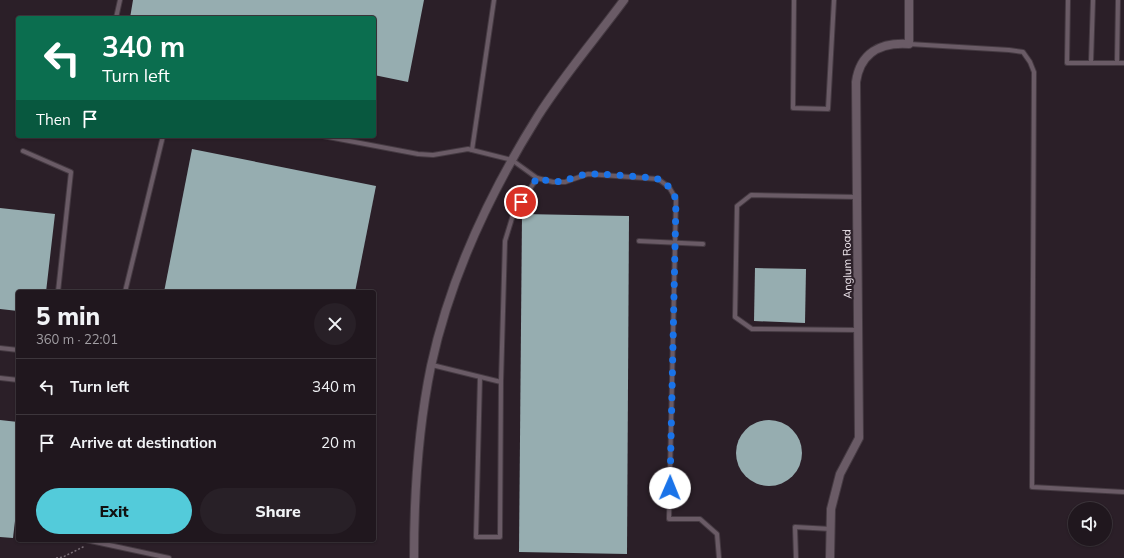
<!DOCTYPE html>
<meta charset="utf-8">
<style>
body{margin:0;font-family:Mulish,sans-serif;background:#282027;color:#f1f3f6;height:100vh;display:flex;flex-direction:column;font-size:15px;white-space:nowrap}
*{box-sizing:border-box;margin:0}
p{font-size:13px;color:#a29fa4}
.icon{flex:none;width:22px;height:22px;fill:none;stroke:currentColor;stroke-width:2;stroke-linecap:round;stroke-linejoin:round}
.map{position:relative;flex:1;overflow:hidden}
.drawer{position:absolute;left:16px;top:290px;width:360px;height:252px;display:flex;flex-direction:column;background:#20171e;border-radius:4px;box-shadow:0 1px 3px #0004,0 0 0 1px #3d363c}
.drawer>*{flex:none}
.guide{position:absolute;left:16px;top:16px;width:360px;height:122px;border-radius:4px;box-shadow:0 1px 3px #0004,0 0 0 1px #3d363c;background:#0b6e4f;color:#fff;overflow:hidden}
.buttons{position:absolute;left:1068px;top:502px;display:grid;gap:8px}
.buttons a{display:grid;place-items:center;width:44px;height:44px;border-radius:50%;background:#20171e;box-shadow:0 1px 3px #0004,0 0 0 1px #3d363c;font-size:20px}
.pin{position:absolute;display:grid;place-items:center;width:34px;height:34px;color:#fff;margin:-17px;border:2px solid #fff;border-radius:50%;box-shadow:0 1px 4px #0007}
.me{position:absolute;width:44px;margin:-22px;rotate:1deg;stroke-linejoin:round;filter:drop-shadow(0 0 3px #0008)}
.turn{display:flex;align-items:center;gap:14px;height:84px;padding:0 20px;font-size:18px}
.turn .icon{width:52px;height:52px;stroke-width:2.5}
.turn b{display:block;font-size:28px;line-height:34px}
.then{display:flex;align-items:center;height:38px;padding:0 20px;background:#0003;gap:8px;font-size:15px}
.round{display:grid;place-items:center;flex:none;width:42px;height:42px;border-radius:21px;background:#282027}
.summary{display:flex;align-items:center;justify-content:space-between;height:68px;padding:0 20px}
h1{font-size:24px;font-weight:800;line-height:30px}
.button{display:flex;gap:8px;margin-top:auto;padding:8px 20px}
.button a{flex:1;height:46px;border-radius:24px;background:#53cbda;color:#111;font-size:16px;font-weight:800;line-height:46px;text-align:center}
.button a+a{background:#282027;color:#f1f3f6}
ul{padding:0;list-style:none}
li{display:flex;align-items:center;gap:12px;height:56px;padding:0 20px;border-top:1px solid #3d363c}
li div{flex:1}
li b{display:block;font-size:15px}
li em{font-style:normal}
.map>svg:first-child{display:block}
.building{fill:#96adb0}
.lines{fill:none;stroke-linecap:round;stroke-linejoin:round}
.service-casing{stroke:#453a42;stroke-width:6}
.minor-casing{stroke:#453a42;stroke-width:10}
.path{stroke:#776c74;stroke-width:1.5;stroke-dasharray:2 2;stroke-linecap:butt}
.service{stroke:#6a5b66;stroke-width:4}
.minor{stroke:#6a5b66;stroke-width:8}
.route{stroke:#1a73e8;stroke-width:7;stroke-dasharray:0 12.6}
.labels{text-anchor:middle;stroke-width:4;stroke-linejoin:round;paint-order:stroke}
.street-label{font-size:11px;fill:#f3eaf1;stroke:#2b1f28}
</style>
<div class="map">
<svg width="1124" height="558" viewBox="0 0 1124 558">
<rect width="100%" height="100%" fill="#2b1f28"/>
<g class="building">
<polygon points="133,0 424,0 408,82 374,75 374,18 130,18"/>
<polygon points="192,149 376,186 355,292 164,292"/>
<polygon points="0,208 55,214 46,292 18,292 18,311 0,309"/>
<polygon points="522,214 629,216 627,554 519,552"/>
<polygon points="755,268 806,269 805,323 754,321"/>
<polygon points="0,420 18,422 18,495 13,538 0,537"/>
<circle cx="769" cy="453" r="33"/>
</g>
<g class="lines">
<g class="service-casing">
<g id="service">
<polyline points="794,0 793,108 828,109 834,0"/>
<polyline points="1068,0 1067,63 1124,63"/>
<polyline points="116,18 120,0"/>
<polyline points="909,44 1009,50 1023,52 1030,62 1034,72 1032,487 1124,492"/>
<polyline points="1091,62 1093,0"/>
<polyline points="1117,63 1118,0"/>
<polyline points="323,136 418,154 433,155 468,149 512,160 537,178 553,182 565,182 588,174 658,179 669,187 676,199 669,519 700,519 717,534 719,558"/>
<polyline points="472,150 494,0"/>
<polyline points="23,151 71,172 58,292"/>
<polyline points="857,197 751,195 737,206 735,317 752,329 858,330"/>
<polyline points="639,241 703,244"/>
<polyline points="125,292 163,136"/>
<polyline points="0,348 18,350"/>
<polyline points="432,365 501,382 505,241 513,215 537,178"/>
<polyline points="480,377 476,537 500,537 501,382"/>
<polyline points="0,378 18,380"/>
<polyline points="86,540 169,558"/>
<polyline points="796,558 795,527 831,529"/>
</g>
</g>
<g class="minor-casing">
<g id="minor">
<path d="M 414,558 C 414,494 418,429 431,366 C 450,278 491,191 538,116 C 564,75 596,38 624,0"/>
<path d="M 830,558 L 831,509 L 840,474 L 859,438 L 856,82 C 860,53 880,42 909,44 L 909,0"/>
</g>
</g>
<polyline class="path" points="56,558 63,557 85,546"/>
<use href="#service" class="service"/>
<use href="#minor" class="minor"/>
</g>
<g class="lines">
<path class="route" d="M 521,202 L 537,178 C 564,186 563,179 587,174 C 594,173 650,177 658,179 C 667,182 672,191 676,199 L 670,488"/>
</g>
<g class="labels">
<g class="street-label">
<text transform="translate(847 264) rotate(-91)" y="4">Anglum Road</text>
</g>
</g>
</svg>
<div class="buttons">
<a><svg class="icon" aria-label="sound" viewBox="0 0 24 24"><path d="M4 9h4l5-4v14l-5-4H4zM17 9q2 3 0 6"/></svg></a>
</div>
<div class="pin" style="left:521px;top:202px;background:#d93025"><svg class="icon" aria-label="arrive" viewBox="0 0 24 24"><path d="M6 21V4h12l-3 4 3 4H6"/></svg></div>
<svg class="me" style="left:670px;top:488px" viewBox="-20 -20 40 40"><circle r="19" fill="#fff"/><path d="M0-13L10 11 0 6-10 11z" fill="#1a73e8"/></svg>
<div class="guide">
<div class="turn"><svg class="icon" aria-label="left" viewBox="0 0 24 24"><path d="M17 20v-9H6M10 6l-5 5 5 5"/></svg><div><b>340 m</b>Turn left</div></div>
<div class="then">Then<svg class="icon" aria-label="arrive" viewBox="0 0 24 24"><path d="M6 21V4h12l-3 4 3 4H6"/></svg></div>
</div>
<section class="drawer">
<div class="summary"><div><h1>5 min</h1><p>360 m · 22:01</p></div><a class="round"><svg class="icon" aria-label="close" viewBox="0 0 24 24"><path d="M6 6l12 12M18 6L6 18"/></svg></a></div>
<ul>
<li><svg class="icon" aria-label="left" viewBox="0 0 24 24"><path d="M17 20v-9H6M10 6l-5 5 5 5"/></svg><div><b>Turn left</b></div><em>340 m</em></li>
<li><svg class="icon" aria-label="arrive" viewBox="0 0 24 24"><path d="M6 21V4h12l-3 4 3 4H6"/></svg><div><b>Arrive at destination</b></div><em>20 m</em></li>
</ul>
<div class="button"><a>Exit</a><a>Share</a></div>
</section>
</div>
